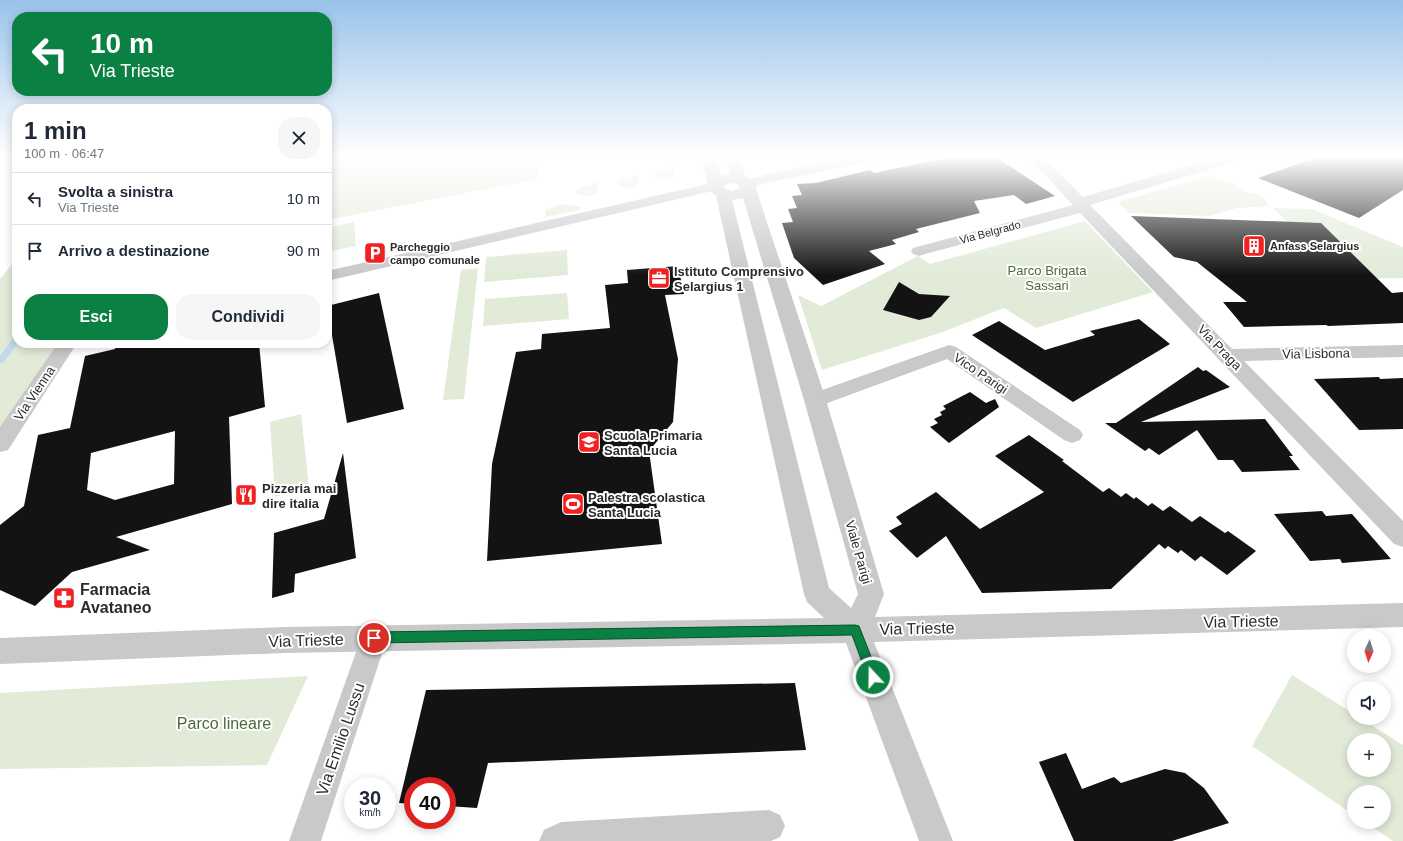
<!DOCTYPE html>
<html lang="it">
<meta charset="utf-8">
<style>
body{margin:0;font-family:Helvetica,sans-serif;background:#f6f6f7;color:#1f2937;height:100vh;display:flex;flex-direction:column;font-size:15px;white-space:nowrap}
*{box-sizing:border-box;margin:0}
p{font-size:13px;color:#747a83}
.icon{flex:none;width:22px;height:22px;fill:none;stroke:currentColor;stroke-width:2;stroke-linecap:round;stroke-linejoin:round}
.map{position:relative;flex:1;overflow:hidden}
.sheet{position:absolute;left:12px;top:104px;width:320px;height:244px;display:flex;flex-direction:column;background:#fff;border-radius:16px;box-shadow:0 2px 10px #0003}
.sheet>*{flex:none}
.hud{position:absolute;left:12px;top:12px;width:320px;height:84px;border-radius:16px;box-shadow:0 2px 10px #0003;background:#0b8043;color:#fff;overflow:hidden}
.needle{width:26px;rotate:183deg}
.tools{position:absolute;left:1347px;top:629px;display:grid;gap:8px}
.tools a{display:grid;place-items:center;width:44px;height:44px;border-radius:50%;background:#fff;box-shadow:0 2px 10px #0003;font-size:20px}
.speed{position:absolute;left:344px;top:777px;display:flex;gap:8px;font-size:20px;font-weight:700;text-align:center}
.speed>*{display:grid;place-content:center;width:52px;height:52px;border-radius:50%;background:#fff;box-shadow:0 2px 10px #0003;line-height:1}
.speed small{font-size:10px;font-weight:400}
.speed .limit{border:6px solid #d22;background:#fff;color:#111}
.pin{position:absolute;display:grid;place-items:center;width:34px;height:34px;color:#fff;margin:-17px;border:2px solid #fff;border-radius:50%;box-shadow:0 1px 4px #0007}
.me{position:absolute;width:44px;margin:-22px;rotate:339deg;stroke-linejoin:round;filter:drop-shadow(0 0 3px #0008)}
.turn{display:flex;align-items:center;gap:14px;height:84px;padding:0 12px;font-size:18px}
.turn .icon{width:52px;height:52px;stroke-width:2.5}
.turn b{display:block;font-size:28px;line-height:34px}
.round{display:grid;place-items:center;flex:none;width:42px;height:42px;border-radius:16px;background:#f6f6f7}
.headline{display:flex;align-items:center;justify-content:space-between;height:68px;padding:0 12px}
h1{font-size:24px;font-weight:800;line-height:30px}
.primary-button{display:flex;gap:8px;margin-top:auto;padding:8px 12px}
.primary-button a{flex:1;height:46px;border-radius:16px;background:#0b8043;color:#fff;font-size:16px;font-weight:800;line-height:46px;text-align:center}
.primary-button a+a{background:#f6f6f7;color:#1f2937}
ul{padding:0;list-style:none}
li{display:flex;align-items:center;gap:12px;height:52px;padding:0 12px;border-top:1px solid #e0e1e3}
li div{flex:1}
li b{display:block;font-size:15px}
li em{font-style:normal}
.map>svg:first-child{display:block}
.green{fill:#e1ebd8;fill-rule:evenodd}
.lines{fill:none;stroke-linecap:round;stroke-linejoin:round}
.stream{fill:#c2d9ed;fill-rule:evenodd}
.building{fill:#131313;fill-rule:evenodd}
.minor{fill:#c9c9c9;fill-rule:evenodd}
.tertiary{fill:#c9c9c9;fill-rule:evenodd}
.route{fill:#0b8043;stroke:#07532c}
.labels{text-anchor:middle;stroke-width:4;stroke-linejoin:round;paint-order:stroke}
.far-street-label{font-size:11px;fill:#2c2c2c;stroke:#fff}
.far-poi-label{font-size:11px;font-weight:bold;fill:#2c2c2c;stroke:#fff;text-anchor:start}
.park-label{font-size:13px;fill:#4b6a37;stroke:#fff}
.poi-label{font-size:13px;font-weight:bold;fill:#2c2c2c;stroke:#fff;text-anchor:start}
.street-label{font-size:13px;fill:#2c2c2c;stroke:#fff}
.near-poi-label{font-size:16px;font-weight:bold;fill:#2c2c2c;stroke:#fff;text-anchor:start}
.near-street-label{font-size:16px;fill:#2c2c2c;stroke:#fff}
.near-park-label{font-size:16px;fill:#4b6a37;stroke:#fff}
</style>
<div class="map">
<svg width="1403" height="841" viewBox="0 0 1403 841">
<rect width="100%" height="100%" fill="#fff"/>
<g class="green">
<polygon points="327,157 539,157 537,179 327,220"/>
<polygon points="674,165 674,177 663,180 654,177 653,174 660,170 665,171"/>
<polygon points="639,172 638,186 628,188 618,185 618,182 625,177 630,179"/>
<polygon points="1209,176 1233,183 1247,192 1259,195 1264,198 1269,206 1237,208 1209,216 1129,213 1118,202"/>
<polygon points="599,180 597,194 586,196 577,194 576,190 584,185 589,186"/>
<polygon points="560,204 581,207 580,210 545,217 546,210"/>
<polygon points="1273,208 1312,209 1403,247 1403,278 1329,279 1299,234"/>
<polygon points="1085,221 1153,292 1036,328 1004,308 940,333 822,370 798,295 821,306 918,256 930,264"/>
<polygon points="354,222 356,246 327,252 327,228"/>
<polygon points="567,250 568,275 484,282 486,257"/>
<polygon points="17,258 17,343 62,343 0,429 0,279"/>
<polygon points="478,268 464,399 443,400 461,270"/>
<polygon points="567,293 569,319 483,326 485,299"/>
<polygon points="301,414 309,487 275,497 270,422"/>
<path d="M 1292,675 L 1354,714 L 1354,718 L 1360,718 L 1403,745 L 1403,841 L 1393,841 L 1365,822 L 1384,822 L 1384,792 L 1354,792 L 1354,815 L 1252,746 ZM 1354,740 L 1384,740 L 1384,770 L 1354,770 Z"/>
<polygon points="308,676 267,765 0,769 0,693"/>
</g>
<g class="lines">
<polygon class="stream" points="14,337 17,337 18,343 3,363 0,363 0,356"/>
</g>
<g class="building">
<polygon points="950,157 996,157 1055,196 1026,204 1014,195 974,201 980,213 916,229 919,232 892,240 896,244 869,251 885,264 823,285 794,258 782,223 793,222 788,209 797,208 792,196 802,195 797,184 816,183 870,170 874,173"/>
<polygon points="1318,157 1403,157 1403,190 1359,218 1258,178"/>
<polygon points="1131,216 1321,223 1392,293 1403,292 1403,323 1328,326 1326,325 1244,327 1223,302 1247,302 1197,262 1174,257"/>
<polygon points="678,266 684,294 665,295 678,359 673,422 649,451 662,544 487,561 492,464 516,352 541,349 542,334 610,328 605,285 628,283 627,270"/>
<polygon points="899,282 919,294 950,296 931,317 919,320 883,310"/>
<polygon points="379,293 404,409 347,423 327,306"/>
<polygon points="1139,319 1170,344 1073,402 972,335 999,321 1045,350 1095,335 1090,331"/>
<path d="M 124,343 L 259,343 L 265,407 L 229,417 L 232,504 L 116,537 L 150,550 L 72,572 L 35,606 L 0,590 L 0,525 L 24,506 L 38,435 L 70,428 L 85,356 L 115,349 L 116,345 ZM 175,431 L 174,484 L 115,500 L 87,490 L 91,453 Z"/>
<polygon points="1198,367 1203,371 1206,370 1230,387 1141,422 1265,419 1293,456 1289,456 1300,470 1242,472 1233,460 1218,460 1197,430 1159,455 1149,448 1145,451 1105,423 1116,423"/>
<polygon points="1379,377 1380,379 1403,378 1403,429 1359,430 1314,379"/>
<polygon points="970,392 986,403 995,399 999,407 949,443 930,427 938,423 934,419 942,415 940,412 946,409 943,406"/>
<polygon points="1029,435 1064,460 1062,461 1103,492 1109,488 1121,497 1126,493 1134,499 1136,497 1148,506 1152,503 1163,511 1170,506 1192,522 1200,516 1225,533 1228,531 1256,551 1227,575 1201,556 1195,561 1181,550 1178,553 1168,546 1165,549 1159,544 1111,589 982,593 946,536 917,558 889,531 902,524 896,517 936,492 980,529 1044,492 995,456"/>
<polygon points="343,453 356,558 295,574 294,592 272,598 274,533 324,519"/>
<polygon points="1322,511 1326,516 1352,514 1391,559 1342,563 1340,559 1310,561 1274,514"/>
<polygon points="795,683 806,750 488,763 477,808 447,806 447,786 413,786 413,804 399,803 426,690"/>
<polygon points="1066,753 1082,789 1114,777 1121,783 1165,769 1185,773 1204,788 1229,823 1172,841 1074,841 1039,762"/>
</g>
<g class="lines">
<g class="minor">
<polygon points="851,157 879,157 872,161 747,187 742,186 740,183 742,180 747,179"/>
<polygon points="1028,157 1043,157 1083,197 1219,157 1242,157 1240,160 1090,205 1232,349 1403,345 1403,357 1244,361 1403,521 1403,547 1394,544 1080,213 925,254 919,256 913,254 911,251 913,248 1073,205"/>
<polygon points="716,182 721,183 723,186 721,189 327,281 327,271"/>
<polygon points="58,343 77,343 8,450 0,452 0,427"/>
<polygon points="949,345 956,347 1080,430 1083,435 1080,440 1072,443 1064,440 947,359 822,405 815,407 808,405 805,400 808,395"/>
<polygon points="374,626 384,629 387,638 321,841 289,841 361,638 364,629"/>
<polygon points="769,810 780,815 785,826 780,837 771,841 539,841 544,830 561,822"/>
</g>
<path class="tertiary" d="M 701,157 L 715,157 L 721,176 L 730,174 L 725,157 L 739,157 L 746,177 L 756,184 L 756,189 L 826,400 L 884,594 L 875,617 L 1403,603 L 1403,627 L 874,642 L 953,841 L 919,841 L 846,643 L 285,653 L 0,664 L 0,638 L 285,627 L 824,618 L 807,602 L 804,594 L 716,196 L 709,190 ZM 729,183 L 737,184 L 740,188 L 732,191 L 724,188 L 724,186 ZM 743,198 L 804,400 L 858,594 L 851,608 L 829,588 L 732,200 Z"/>
</g>
<linearGradient id="sky" x2="0" y2="1"><stop stop-color="#99c3ea"/><stop offset="0.57" stop-color="#fff"/><stop offset="1" stop-color="#fff" stop-opacity="0"/></linearGradient>
<rect width="1403" height="275" fill="url(#sky)"/>
<polygon class="route" points="855,625 859,626 879,677 878,681 873,683 869,681 852,635 374,643 370,641 368,638 370,634 374,632"/>
<defs>
<g id="building-square" transform="scale(1.15)"><rect x="-9" y="-9" width="18" height="18" rx="4" fill="#f12021" stroke="#fff"/><path d="M-4-6H4V6H1V3H-1V6H-4ZM-2.5-4.3h1.7v1.8h-1.7ZM.8-4.3h1.7v1.8H.8ZM-2.5-1h1.7V.8h-1.7ZM.8-1h1.7V.8H.8Z" fill="#fff"/></g>
<g id="parking-square" transform="scale(1.15)"><rect x="-9" y="-9" width="18" height="18" rx="4" fill="#f12021" stroke="#fff"/><path d="M-3.5-5.5H1a3.5 3.5 0 0 1 0 7H-1V5.5H-3.5ZM-1-3.4V-.6H.8a1.4 1.4 0 0 0 0-2.8Z" fill="#fff"/></g>
<g id="office-square" transform="scale(1.15)"><rect x="-9" y="-9" width="18" height="18" rx="4" fill="#f12021" stroke="#fff"/><path d="M-6-3h4V-5.5h4V-3h4V5H-6ZM-1-4.5V-3h2v-1.5ZM-6 0V1H6V0Z" fill="#fff"/></g>
<g id="school-square" transform="scale(1.15)"><rect x="-9" y="-9" width="18" height="18" rx="4" fill="#f12021" stroke="#fff"/><path d="M0-5L7-2L0 1L-7-2ZM-4 1L0 2.5L4 1V4Q0 6-4 4Z" fill="#fff"/></g>
<g id="restaurant-square" transform="scale(1.15)"><rect x="-9" y="-9" width="18" height="18" rx="4" fill="#f12021" stroke="#fff"/><path d="M-5-6h1v4h1v-4h1v4h1v-4h1v5L-1.5 .5V6h-2V.5L-5-1ZM5-6V6H3V1.5H1.5Q1.5-4 5-6Z" fill="#fff"/></g>
<g id="stadium-square" transform="scale(1.15)"><rect x="-9" y="-9" width="18" height="18" rx="4" fill="#f12021" stroke="#fff"/><path d="M0-5a6.5 5 0 1 0 0 10a6.5 5 0 1 0 0-10ZM-3.5-1.8h7v3.6h-7Z" fill="#fff"/></g>
<g id="pharmacy-square" transform="scale(1.15)"><rect x="-9" y="-9" width="18" height="18" rx="4" fill="#f12021" stroke="#fff"/><path d="M-2-6h4v4h4v4h-4v4h-4v-4h-4v-4h4Z" fill="#fff"/></g>
</defs>
<g fill-rule="evenodd">
<use href="#building-square" x="1254" y="246"/>
<use href="#parking-square" x="375" y="253"/>
<use href="#office-square" x="659" y="278"/>
<use href="#school-square" x="589" y="442"/>
<use href="#restaurant-square" x="246" y="495"/>
<use href="#stadium-square" x="573" y="504"/>
<use href="#pharmacy-square" x="64" y="598"/>
</g>
<g class="labels">
<g class="far-street-label">
<text transform="translate(990 232) rotate(-15)" y="4">Via Belgrado</text>
</g>
<g class="far-poi-label">
<text x="1270" y="250">Anfass Selargius</text>
<text x="390" y="251">Parcheggio<tspan x="390" dy="13">campo comunale</tspan></text>
</g>
<g class="park-label">
<text x="1047" y="275">Parco Brigata<tspan x="1047" dy="15">Sassari</tspan></text>
</g>
<g class="poi-label">
<text x="674" y="276">Istituto Comprensivo<tspan x="674" dy="15">Selargius 1</tspan></text>
<text x="604" y="440">Scuola Primaria<tspan x="604" dy="15">Santa Lucia</tspan></text>
<text x="262" y="493">Pizzeria mai<tspan x="262" dy="15">dire italia</tspan></text>
<text x="588" y="502">Palestra scolastica<tspan x="588" dy="15">Santa Lucia</tspan></text>
</g>
<g class="street-label">
<text transform="translate(1220 347) rotate(46)" y="5">Via Praga</text>
<text transform="translate(1316 353) rotate(-1)" y="5">Via Lisbona</text>
<text transform="translate(981 373) rotate(34)" y="5">Vico Parigi</text>
<text transform="translate(34 393) rotate(-56)" y="5">Via Vienna</text>
<text transform="translate(859 552) rotate(74)" y="5">Viale Parigi</text>
</g>
<g class="near-poi-label">
<text x="80" y="595">Farmacia<tspan x="80" dy="18">Avataneo</tspan></text>
</g>
<g class="near-street-label">
<text transform="translate(1241 621) rotate(-1)" y="6">Via Trieste</text>
<text transform="translate(917 628) rotate(-1)" y="6">Via Trieste</text>
<text transform="translate(306 640) rotate(-2)" y="6">Via Trieste</text>
<text transform="translate(340 739) rotate(-71)" y="6">Via Emilio Lussu</text>
</g>
<g class="near-park-label">
<text x="224" y="729">Parco lineare</text>
</g>
</g>
</svg>
<div class="tools">
<a><svg class="needle" viewBox="-14 -14 28 28"><path d="M0-13l5 13h-10z" fill="#e53935"/><path d="M0 13l5-13h-10z" fill="#747a83"/></svg></a>
<a><svg class="icon" aria-label="sound" viewBox="0 0 24 24"><path d="M4 9h4l5-4v14l-5-4H4zM17 9q2 3 0 6"/></svg></a>
<a>+</a>
<a>−</a>
</div>
<div class="speed"><div>30<small>km/h</small></div><div class="limit">40</div></div>
<div class="pin" style="left:374px;top:638px;background:#d93025"><svg class="icon" aria-label="arrive" viewBox="0 0 24 24"><path d="M6 21V4h12l-3 4 3 4H6"/></svg></div>
<svg class="me" style="left:873px;top:677px" viewBox="-20 -20 40 40"><circle r="17" fill="#0b8043" stroke="#fff" stroke-width="3"/><path d="M0-11L8 9 0 5-8 9z" fill="#fff"/></svg>
<div class="hud">
<div class="turn"><svg class="icon" aria-label="left" viewBox="0 0 24 24"><path d="M17 20v-9H6M10 6l-5 5 5 5"/></svg><div><b>10 m</b>Via Trieste</div></div>
</div>
<section class="sheet">
<div class="headline"><div><h1>1 min</h1><p>100 m · 06:47</p></div><a class="round"><svg class="icon" aria-label="close" viewBox="0 0 24 24"><path d="M6 6l12 12M18 6L6 18"/></svg></a></div>
<ul>
<li><svg class="icon" aria-label="left" viewBox="0 0 24 24"><path d="M17 20v-9H6M10 6l-5 5 5 5"/></svg><div><b>Svolta a sinistra</b><p>Via Trieste</p></div><em>10 m</em></li>
<li><svg class="icon" aria-label="arrive" viewBox="0 0 24 24"><path d="M6 21V4h12l-3 4 3 4H6"/></svg><div><b>Arrivo a destinazione</b></div><em>90 m</em></li>
</ul>
<div class="primary-button"><a>Esci</a><a>Condividi</a></div>
</section>
</div>
